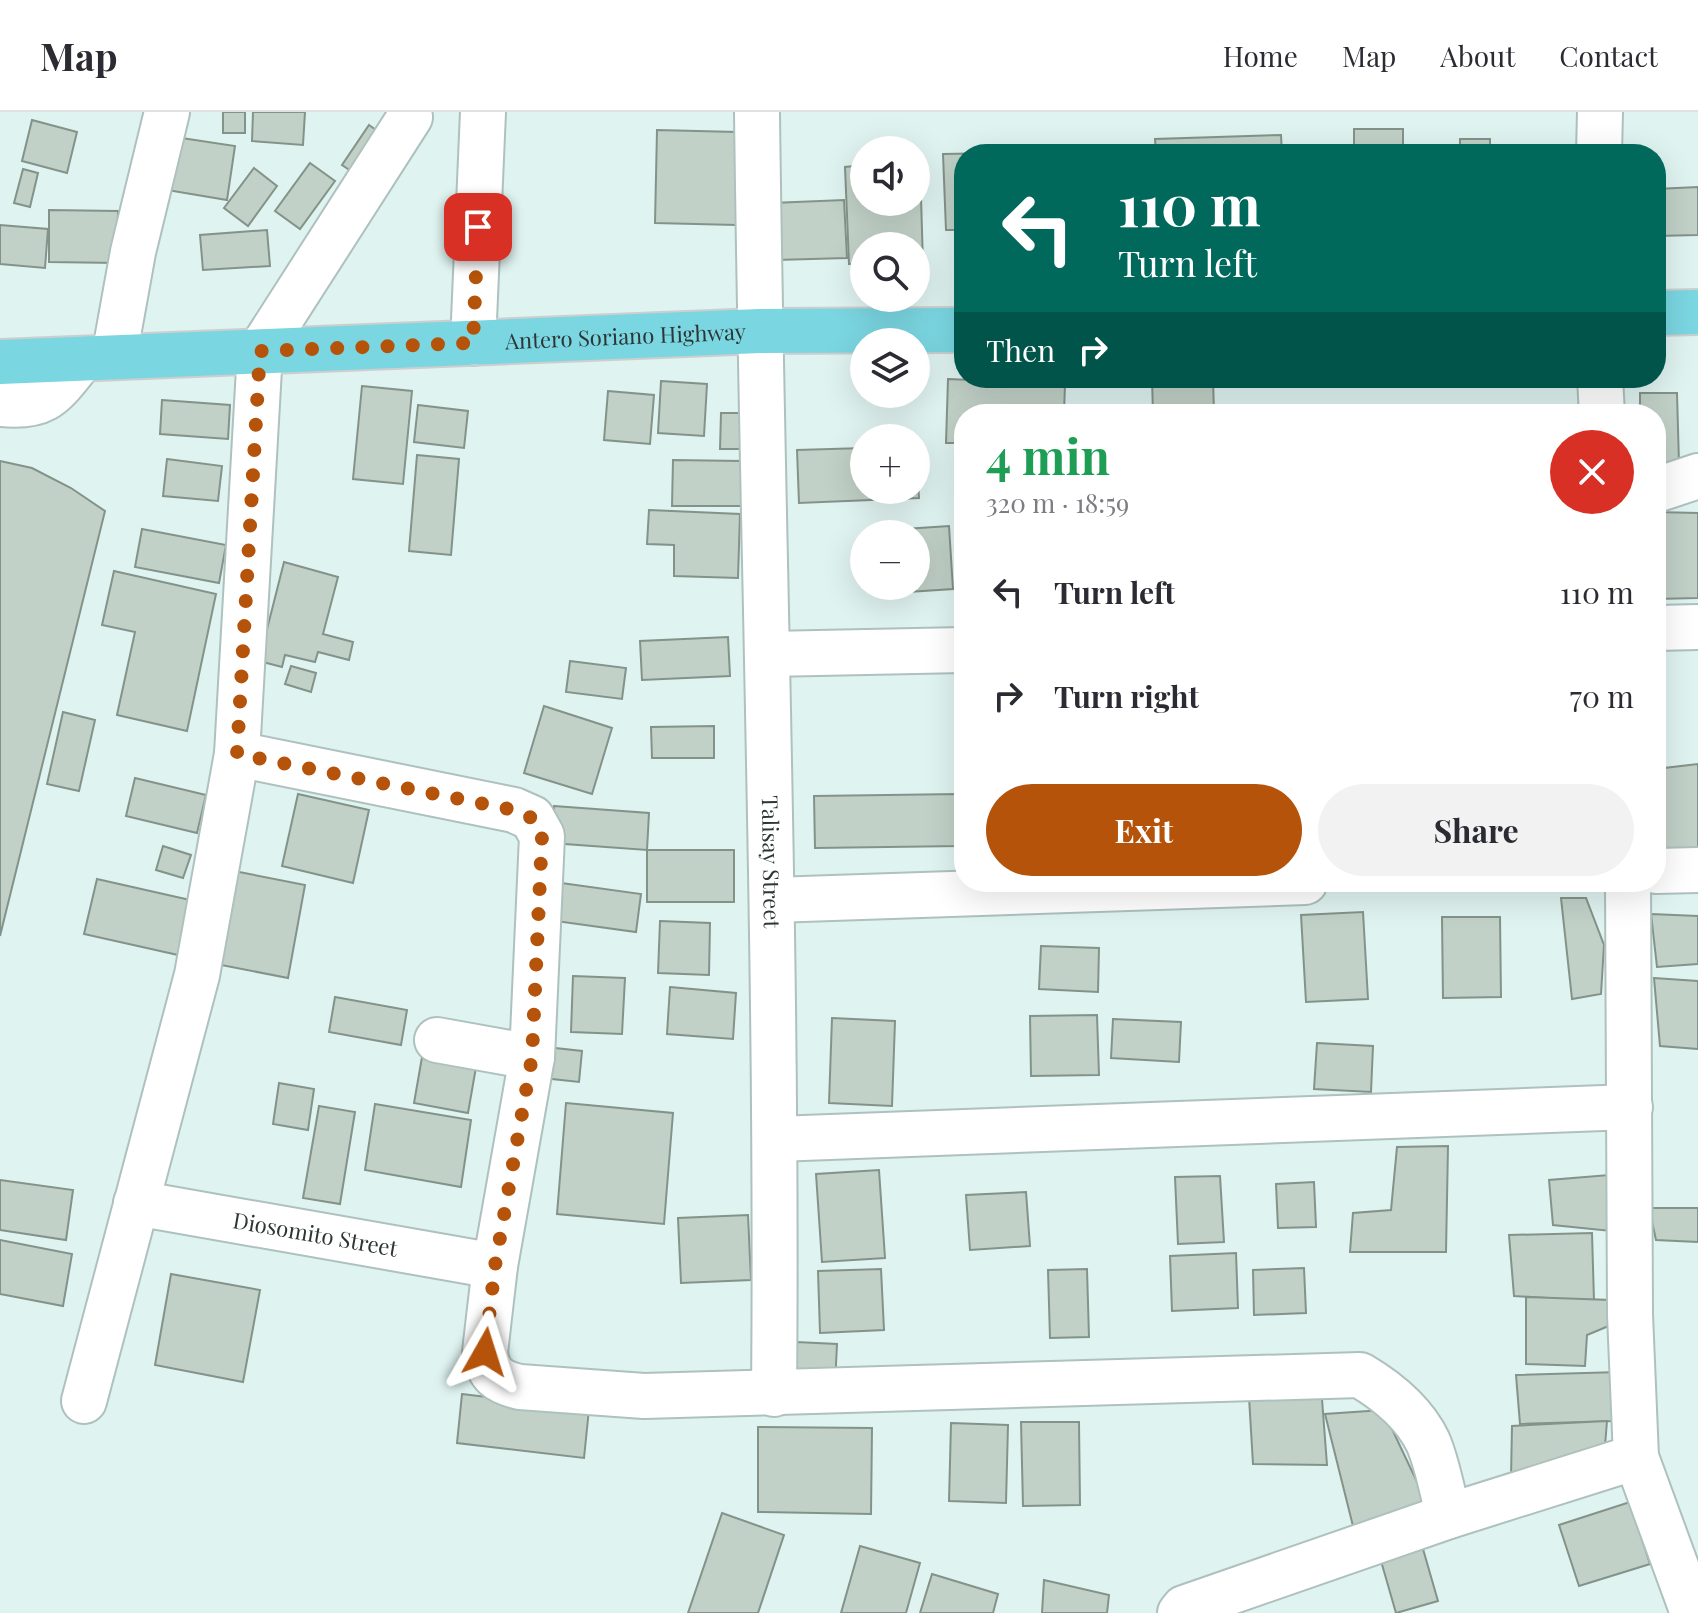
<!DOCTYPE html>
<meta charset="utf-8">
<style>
body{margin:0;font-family:"Playfair Display",serif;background:#f2f2f3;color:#2b2b33;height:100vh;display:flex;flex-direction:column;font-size:30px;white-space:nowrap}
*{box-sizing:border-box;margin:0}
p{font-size:26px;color:#7c7c81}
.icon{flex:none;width:44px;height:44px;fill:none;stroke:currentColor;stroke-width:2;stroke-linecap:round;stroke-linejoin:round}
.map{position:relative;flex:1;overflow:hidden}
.sheet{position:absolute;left:954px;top:292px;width:712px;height:488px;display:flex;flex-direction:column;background:#fff;border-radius:32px;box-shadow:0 8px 32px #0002}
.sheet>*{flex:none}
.hud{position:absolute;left:954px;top:32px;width:712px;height:244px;border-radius:32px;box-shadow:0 8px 32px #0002;background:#00695c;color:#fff;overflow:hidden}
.buttons{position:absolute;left:850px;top:24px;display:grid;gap:16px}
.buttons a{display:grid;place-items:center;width:80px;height:80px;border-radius:50%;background:#fff;box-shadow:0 8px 32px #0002;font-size:40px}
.pin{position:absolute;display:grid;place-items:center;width:68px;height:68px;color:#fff;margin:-34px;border-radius:16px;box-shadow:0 4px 12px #0006}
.me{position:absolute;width:88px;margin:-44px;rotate:6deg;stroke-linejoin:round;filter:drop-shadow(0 0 6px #0008)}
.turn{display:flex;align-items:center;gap:28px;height:168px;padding:0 32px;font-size:36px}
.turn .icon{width:104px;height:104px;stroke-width:2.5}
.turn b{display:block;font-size:56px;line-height:68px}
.then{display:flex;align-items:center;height:76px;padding:0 32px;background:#0003;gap:16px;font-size:30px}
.round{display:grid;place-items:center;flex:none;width:84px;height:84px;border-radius:42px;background:#f2f2f3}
.summary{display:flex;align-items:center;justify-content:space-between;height:136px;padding:0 32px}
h1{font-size:48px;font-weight:700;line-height:60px;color:#1e9e55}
.action{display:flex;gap:16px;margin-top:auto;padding:16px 32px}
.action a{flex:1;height:92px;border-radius:48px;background:#b45309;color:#fff;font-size:32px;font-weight:700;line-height:92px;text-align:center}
.action a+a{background:#f2f2f3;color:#2b2b33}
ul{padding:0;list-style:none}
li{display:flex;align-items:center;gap:24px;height:104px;padding:0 32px}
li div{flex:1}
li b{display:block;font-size:30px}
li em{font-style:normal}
header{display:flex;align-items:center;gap:48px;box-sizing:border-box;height:112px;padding:0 40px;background:#fff;border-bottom:2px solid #e1e1e2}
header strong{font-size:38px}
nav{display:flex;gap:44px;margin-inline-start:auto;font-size:28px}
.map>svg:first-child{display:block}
.building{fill:#c1d1c7;stroke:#84938a;stroke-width:2}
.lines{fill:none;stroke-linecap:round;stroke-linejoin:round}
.minor-casing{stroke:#aec1be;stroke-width:48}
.major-casing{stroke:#cdcfcf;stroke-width:48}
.minor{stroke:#fff;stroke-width:44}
.major{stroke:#7ad6e1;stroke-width:44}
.route{stroke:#b45309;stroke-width:14;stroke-dasharray:0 25.2}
.labels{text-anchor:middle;stroke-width:8;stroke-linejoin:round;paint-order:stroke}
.street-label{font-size:22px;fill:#2e3635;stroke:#fff}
</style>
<header>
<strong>Map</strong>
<nav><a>Home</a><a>Map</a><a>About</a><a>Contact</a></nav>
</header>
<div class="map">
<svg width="1698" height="1501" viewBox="0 0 1698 1501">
<rect width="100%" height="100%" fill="#dff3f0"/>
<g class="building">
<rect x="223" y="0" width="22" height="21"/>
<polygon points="253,0 305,0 303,33 252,29"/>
<polygon points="32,8 77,20 67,61 22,49"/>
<polygon points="369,13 399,34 372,73 342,53"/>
<rect x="1354" y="17" width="49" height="25"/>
<polygon points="657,18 737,20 736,113 655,111"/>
<polygon points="1281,23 1282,42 1156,42 1155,27"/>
<polygon points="175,25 235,34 227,88 167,78"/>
<rect x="1460" y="27" width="30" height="15"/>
<rect x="1421" y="35" width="34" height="7"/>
<polygon points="1006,39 1085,40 1085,42 1006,42"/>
<polygon points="999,41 964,42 964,118 946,118 943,42"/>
<polygon points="310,51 335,69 300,117 275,99"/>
<polygon points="864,53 864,90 916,90 916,85 921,85 923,153 916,152 916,134 864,134 864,152 849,152 845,55"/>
<polygon points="254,56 277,74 248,114 224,96"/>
<polygon points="23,57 38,61 30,95 14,91"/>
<polygon points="1698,75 1698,123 1656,124 1656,77"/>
<polygon points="844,88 847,146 776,148 772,91"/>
<polygon points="49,98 118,99 117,151 49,150"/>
<polygon points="0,113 48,117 45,156 0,152"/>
<polygon points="267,118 270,154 203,158 200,123"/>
<polygon points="1152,266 1213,266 1214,302 1153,302"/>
<polygon points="948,267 1065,272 1064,302 964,302 964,331 946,331"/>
<polygon points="661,269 707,272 704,324 658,321"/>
<polygon points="362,274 412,279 403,372 353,367"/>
<polygon points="608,279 654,283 650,332 604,328"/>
<polygon points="1640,281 1677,281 1679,352 1656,353 1656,302 1640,302"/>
<polygon points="162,288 230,293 228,327 160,322"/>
<polygon points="418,293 468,299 464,336 414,330"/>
<polygon points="721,301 745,301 746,337 720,337"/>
<polygon points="916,333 919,386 799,391 797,338 864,336 864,378 916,378"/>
<polygon points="417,343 459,347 451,443 409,439"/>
<polygon points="167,347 222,354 218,389 163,384"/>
<polygon points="673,348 742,349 742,394 672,394"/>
<polygon points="0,349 32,356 71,376 105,399 0,824"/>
<polygon points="649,398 740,402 738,466 674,464 674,433 647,432"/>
<polygon points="1656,400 1698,401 1698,486 1656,487"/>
<polygon points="949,414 953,477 893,481 892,474 916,474 916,422 889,422 889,418"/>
<polygon points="142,417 226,433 219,471 135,455"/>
<polygon points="284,450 338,465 323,522 353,530 349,548 318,540 315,550 285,543 282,555 259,549"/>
<polygon points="114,459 216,482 187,619 117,603 135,520 102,513"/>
<polygon points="728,525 730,564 642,568 640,529"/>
<polygon points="570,549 626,556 622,587 566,580"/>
<polygon points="291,554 316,561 311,580 285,572"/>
<polygon points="544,594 612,616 592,682 524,661"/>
<polygon points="63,600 95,608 79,679 47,672"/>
<polygon points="714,614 714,646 652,646 651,615"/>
<polygon points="1698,652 1698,740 1661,740 1656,701 1656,657"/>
<polygon points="135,666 206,683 197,721 126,704"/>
<polygon points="298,682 369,698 353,771 282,754"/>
<polygon points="959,682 960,734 815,736 814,684"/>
<polygon points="554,694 649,701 647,738 551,731"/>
<polygon points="163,734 191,743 183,766 156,758"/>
<rect x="647" y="738" width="87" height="52"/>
<polygon points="234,759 305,773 288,866 216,852"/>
<polygon points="97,767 199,790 187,845 84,822"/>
<polygon points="547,769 641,782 636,820 541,807"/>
<polygon points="1561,786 1586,786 1604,833 1601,882 1572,887"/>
<polygon points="1363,800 1368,887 1306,890 1301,803"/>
<polygon points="1651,802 1698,804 1698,852 1657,855"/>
<polygon points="1442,805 1500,805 1501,885 1443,886"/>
<polygon points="660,809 710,811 709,863 658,861"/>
<polygon points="1041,834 1099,836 1098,880 1039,877"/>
<polygon points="573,864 625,866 622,922 571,920"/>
<polygon points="1654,866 1698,869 1698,937 1660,934"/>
<polygon points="670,875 736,881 733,927 667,922"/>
<polygon points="335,885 407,898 401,933 329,920"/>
<polygon points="1097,903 1099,963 1031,964 1030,904"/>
<polygon points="832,906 895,909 892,994 829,991"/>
<polygon points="1113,907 1181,910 1179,950 1111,946"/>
<polygon points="425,928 479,938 468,1001 414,991"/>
<polygon points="1317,931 1373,934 1371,980 1314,977"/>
<polygon points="546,935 582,939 579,970 543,966"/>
<polygon points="279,971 314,977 308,1018 273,1012"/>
<polygon points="566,991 673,1001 664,1112 557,1102"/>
<polygon points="375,992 471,1008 461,1075 365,1058"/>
<polygon points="319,994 355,1000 340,1092 303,1086"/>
<polygon points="1448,1034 1446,1140 1350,1140 1353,1101 1391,1098 1397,1035"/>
<polygon points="879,1058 885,1146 822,1150 816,1062"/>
<polygon points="1609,1063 1611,1119 1553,1113 1549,1068"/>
<polygon points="1220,1064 1224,1130 1178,1132 1175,1065"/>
<polygon points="0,1068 73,1078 66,1128 0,1118"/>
<polygon points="1314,1070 1316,1115 1278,1116 1276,1072"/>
<polygon points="1026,1080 1030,1134 970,1138 966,1083"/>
<polygon points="1649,1096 1698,1096 1698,1130 1656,1128"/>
<polygon points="748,1103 751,1168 681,1171 678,1106"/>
<polygon points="1592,1121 1594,1189 1514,1184 1509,1123"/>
<polygon points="0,1128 72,1142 63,1194 0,1182"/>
<polygon points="1236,1141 1238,1196 1172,1199 1170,1144"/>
<polygon points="1304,1156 1306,1201 1254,1203 1253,1158"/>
<polygon points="881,1157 884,1218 820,1221 818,1159"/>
<polygon points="1087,1157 1089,1225 1050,1226 1048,1158"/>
<polygon points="171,1162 260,1178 243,1270 155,1253"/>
<polygon points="1526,1185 1611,1188 1611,1213 1587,1223 1585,1254 1526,1252"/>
<polygon points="796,1230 837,1232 835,1273 794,1271"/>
<polygon points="1619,1260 1615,1309 1520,1312 1516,1263"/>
<polygon points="462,1282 589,1297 584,1346 457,1331"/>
<polygon points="1249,1285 1322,1287 1327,1353 1253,1352"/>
<polygon points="1383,1298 1428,1393 1355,1422 1325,1302"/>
<polygon points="1607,1309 1605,1334 1511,1366 1512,1314"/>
<polygon points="1021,1310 1079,1310 1080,1393 1023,1394"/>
<polygon points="951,1311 1008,1313 1006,1391 949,1389"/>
<polygon points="758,1315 872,1316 871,1402 758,1400"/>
<polygon points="1630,1390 1650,1452 1579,1474 1559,1413"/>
<polygon points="722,1401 784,1423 758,1501 688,1501"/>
<polygon points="860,1434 920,1451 906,1501 841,1501"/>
<polygon points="1423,1437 1438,1489 1396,1501 1381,1449"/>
<polygon points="932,1462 998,1482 993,1501 920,1501"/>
<polygon points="1044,1468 1109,1483 1107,1501 1042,1501"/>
</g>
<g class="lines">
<g class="minor-casing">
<g id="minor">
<path id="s1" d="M 757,0 C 762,427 778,854 774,1282"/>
<polyline points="1599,42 1600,0"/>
<polyline points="473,231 483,0"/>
<polyline points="114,245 133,140 167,0"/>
<polyline points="1600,266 1602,302"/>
<path d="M 0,292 C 48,297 54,281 82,247"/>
<polyline points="1656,378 1698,364"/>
<polyline points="1656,516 1698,515"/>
<polyline points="769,542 964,538"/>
<polyline points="237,642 260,239 410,5"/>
<polyline points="1656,759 1698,758"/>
<polyline points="1628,770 1630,1203 1636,1345 1693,1501"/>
<polyline points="773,788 1305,770"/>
<polyline points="437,928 532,945"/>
<polyline points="776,1027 1630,995"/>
<path id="s2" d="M 136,1091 L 495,1154"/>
<path d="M 84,1289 L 197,863 L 237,642 L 514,698 L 532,706 L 542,724 L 532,945 L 495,1154 L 485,1240 C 488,1263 498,1270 520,1275 L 644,1284 L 1360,1263 C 1387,1279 1414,1301 1428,1330 C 1438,1353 1442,1381 1449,1404"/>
<polyline points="1180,1501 1184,1496 1449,1404 1636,1345"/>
</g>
</g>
<g class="major-casing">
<g id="major">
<polyline points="1656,201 1698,200"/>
<path id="s3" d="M 0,250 L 760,219 L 964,218"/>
</g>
</g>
<use href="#minor" class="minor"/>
<use href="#major" class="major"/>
</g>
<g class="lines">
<polyline class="route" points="478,115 473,231 260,239 237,642 514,698 532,706 542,724 532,945 495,1154 485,1240"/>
</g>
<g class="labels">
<g class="street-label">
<text dy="8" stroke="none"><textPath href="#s3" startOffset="626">Antero Soriano Highway</textPath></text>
<text dy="8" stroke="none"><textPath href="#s1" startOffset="750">Talisay Street</textPath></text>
<text dy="8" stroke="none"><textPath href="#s2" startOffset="182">Diosomito Street</textPath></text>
</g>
</g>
</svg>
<div class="buttons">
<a><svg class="icon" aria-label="sound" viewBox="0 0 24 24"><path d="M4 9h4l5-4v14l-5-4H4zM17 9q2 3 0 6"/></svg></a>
<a><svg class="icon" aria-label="search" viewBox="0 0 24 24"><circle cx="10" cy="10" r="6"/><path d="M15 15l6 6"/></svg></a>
<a><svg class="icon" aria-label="layers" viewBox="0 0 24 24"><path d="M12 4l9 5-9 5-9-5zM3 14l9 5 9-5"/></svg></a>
<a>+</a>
<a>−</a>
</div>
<div class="pin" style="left:478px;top:115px;background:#d93025"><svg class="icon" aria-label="arrive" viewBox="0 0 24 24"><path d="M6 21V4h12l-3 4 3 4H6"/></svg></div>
<svg class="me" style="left:485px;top:1240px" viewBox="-20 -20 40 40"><path d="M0-17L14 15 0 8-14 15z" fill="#b45309" stroke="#fff" stroke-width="4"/></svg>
<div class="hud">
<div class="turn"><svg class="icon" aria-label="left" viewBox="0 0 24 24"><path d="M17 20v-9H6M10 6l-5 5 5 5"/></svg><div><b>110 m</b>Turn left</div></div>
<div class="then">Then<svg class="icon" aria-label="right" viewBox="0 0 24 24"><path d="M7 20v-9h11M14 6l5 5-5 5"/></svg></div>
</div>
<section class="sheet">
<div class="summary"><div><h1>4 min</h1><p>320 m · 18:59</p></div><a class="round" style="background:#d93025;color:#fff"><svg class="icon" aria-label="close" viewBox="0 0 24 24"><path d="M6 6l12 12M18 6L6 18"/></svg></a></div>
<ul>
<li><svg class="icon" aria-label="left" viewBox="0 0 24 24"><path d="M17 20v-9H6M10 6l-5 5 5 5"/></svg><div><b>Turn left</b></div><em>110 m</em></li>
<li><svg class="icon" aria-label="right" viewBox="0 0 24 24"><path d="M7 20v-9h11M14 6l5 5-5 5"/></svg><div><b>Turn right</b></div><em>70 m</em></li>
</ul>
<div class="action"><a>Exit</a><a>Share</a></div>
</section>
</div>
